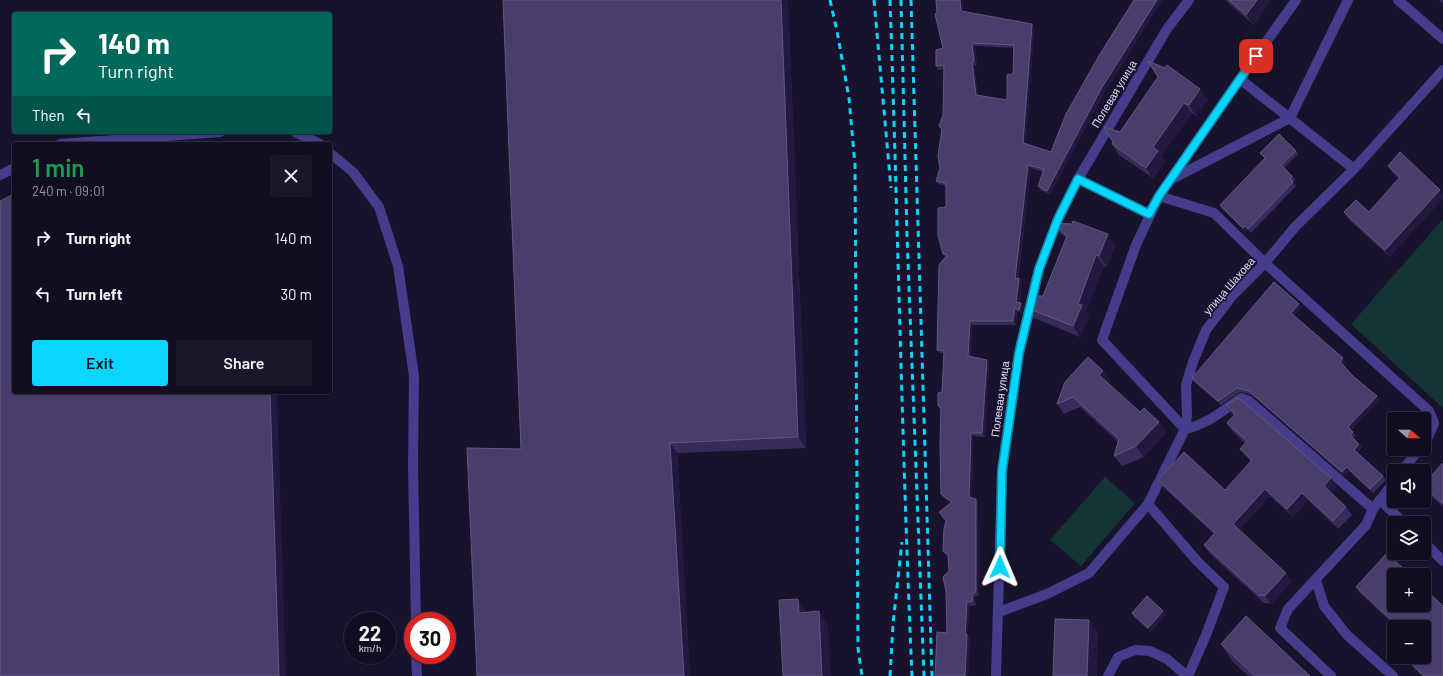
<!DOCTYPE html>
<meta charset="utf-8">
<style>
body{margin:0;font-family:Barlow,sans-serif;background:#1b172a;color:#f1f3f6;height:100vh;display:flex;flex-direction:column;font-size:15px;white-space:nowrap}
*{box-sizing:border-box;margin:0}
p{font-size:13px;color:#9c9ca5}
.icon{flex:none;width:22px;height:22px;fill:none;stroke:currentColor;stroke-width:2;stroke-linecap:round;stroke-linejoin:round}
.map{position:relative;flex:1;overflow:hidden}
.side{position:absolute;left:12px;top:142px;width:320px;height:252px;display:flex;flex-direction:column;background:#120e21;border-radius:4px;box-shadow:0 1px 3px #0004,0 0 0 1px #312e3f}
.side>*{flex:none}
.guide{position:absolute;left:12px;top:12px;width:320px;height:122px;border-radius:4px;box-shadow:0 1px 3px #0004,0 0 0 1px #312e3f;background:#00695c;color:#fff;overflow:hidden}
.needle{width:26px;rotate:111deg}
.fabs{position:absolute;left:1387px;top:412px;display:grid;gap:8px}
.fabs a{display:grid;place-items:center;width:44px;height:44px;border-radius:4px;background:#120e21;box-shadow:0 1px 3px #0004,0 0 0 1px #312e3f;font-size:20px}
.speed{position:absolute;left:344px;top:612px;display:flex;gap:8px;font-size:20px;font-weight:700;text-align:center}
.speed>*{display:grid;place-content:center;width:52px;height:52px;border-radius:50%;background:#120e21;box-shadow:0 1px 3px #0004,0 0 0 1px #312e3f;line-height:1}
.speed small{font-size:10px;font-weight:400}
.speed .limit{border:6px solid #d22;background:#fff;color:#111}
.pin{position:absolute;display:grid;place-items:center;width:34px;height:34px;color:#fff;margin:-17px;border-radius:8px;box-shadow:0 2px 6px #0006}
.me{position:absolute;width:44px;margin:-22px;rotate:1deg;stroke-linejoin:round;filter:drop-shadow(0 0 3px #0008)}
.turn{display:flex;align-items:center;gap:14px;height:84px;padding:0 20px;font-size:18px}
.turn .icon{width:52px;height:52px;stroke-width:2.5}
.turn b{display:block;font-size:28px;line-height:34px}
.then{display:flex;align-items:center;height:38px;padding:0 20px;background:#0003;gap:8px;font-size:15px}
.round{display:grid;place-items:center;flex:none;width:42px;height:42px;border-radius:4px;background:#1b172a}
.overview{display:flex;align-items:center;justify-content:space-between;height:68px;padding:0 20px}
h1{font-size:24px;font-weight:600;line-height:30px;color:#1e9e55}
.button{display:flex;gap:8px;margin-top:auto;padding:8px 20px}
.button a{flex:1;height:46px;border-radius:4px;background:#09d6fe;color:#111;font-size:16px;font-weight:600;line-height:46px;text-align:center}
.button a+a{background:#1b172a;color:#f1f3f6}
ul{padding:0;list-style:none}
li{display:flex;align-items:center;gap:12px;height:56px;padding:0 20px}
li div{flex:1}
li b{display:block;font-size:15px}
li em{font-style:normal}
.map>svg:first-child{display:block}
.green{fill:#143536}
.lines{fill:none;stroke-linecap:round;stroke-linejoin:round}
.service{stroke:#453d8b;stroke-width:10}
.minor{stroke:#453d8b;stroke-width:10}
.rail{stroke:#09d6fe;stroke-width:3;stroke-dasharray:6 5;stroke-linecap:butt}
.wall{fill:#372b59;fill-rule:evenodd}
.shaded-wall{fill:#231940}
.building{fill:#493e6b;stroke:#625782;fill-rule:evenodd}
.route-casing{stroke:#068ba5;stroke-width:10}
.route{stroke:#09d6fe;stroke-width:7}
.labels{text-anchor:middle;stroke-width:3.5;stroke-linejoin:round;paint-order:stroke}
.street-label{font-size:11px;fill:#e3ddff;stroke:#18122c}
</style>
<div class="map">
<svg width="1443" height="676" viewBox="0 0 1443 676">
<rect width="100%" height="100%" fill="#18122c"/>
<g class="green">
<polygon points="1443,219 1443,408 1351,324"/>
<polygon points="1105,477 1135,503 1081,566 1050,540"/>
</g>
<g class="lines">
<g class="service">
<path d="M 1296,0 L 1240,79 L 1159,196 L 1136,245 L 1102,340 L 1185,429 C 1206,425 1224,410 1241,398 L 1249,401 L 1373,509 L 1394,482"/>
<polyline points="1398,0 1443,39"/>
<polyline points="1240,79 1354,169"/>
<polyline points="295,132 320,144"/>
<polyline points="60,144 220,132"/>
<polyline points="330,153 353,172 379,207 398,266 414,376 413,465 416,621"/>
<polyline points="0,175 14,168"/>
<polyline points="1078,179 1149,214"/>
<polyline points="1170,180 1290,118 1348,0"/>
<polyline points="1159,196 1214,213 1265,263 1429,411 1434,423 1429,435 1424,442"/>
<polyline points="1402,471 1419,449"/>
<polyline points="1380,500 1404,523"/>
<polyline points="1148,504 1197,561 1224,587 1206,635 1188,676"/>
<polyline points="1424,542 1443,561"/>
<polyline points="1316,580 1324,606 1347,635 1393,676"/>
<polyline points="416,655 417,676"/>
<polyline points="1108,676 1118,657 1135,650 1150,651 1167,659 1187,676"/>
<polyline points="1331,676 1280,628 1288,609 1366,525 1373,509"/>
</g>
<g class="minor">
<polyline points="999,612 1047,594 1089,573 1148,504 1185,429 1187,416 1186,385 1193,362 1206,330 1232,296 1265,263 1295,227 1354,169 1443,70"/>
<polyline points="996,676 1002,471 1019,353 1039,269 1058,219 1078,179 1167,29 1189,0"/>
</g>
<g class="rail">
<polyline points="830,0 837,31 849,98 855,165 858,648 862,676"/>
<polyline points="874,0 891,188"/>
<path d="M 890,0 C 898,225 902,451 912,676"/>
<polyline points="901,0 907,235 924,676"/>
<polyline points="911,0 932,676"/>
<polyline points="890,676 893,624 902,542"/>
</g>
</g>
<g class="wall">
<polygon points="503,0 788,0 806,448 677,453 690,676 477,676 521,449"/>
<path d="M 1134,0 L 1162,0 L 1104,93 L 1050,194 L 1040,190 L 1038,186 L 1043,172 L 1031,168 L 1018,279 L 1022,282 L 1019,302 L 1021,303 L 1023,306 L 1022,313 L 1017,311 L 1016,325 L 972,325 L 971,357 L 987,360 L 989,363 L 985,437 L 973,436 L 972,498 L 976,499 L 978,503 L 979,595 L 974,597 L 976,605 L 970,606 L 967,634 L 970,637 L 968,676 L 935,676 L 947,633 L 949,571 L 948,556 L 946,555 L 943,551 L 946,522 L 951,503 L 943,497 L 941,494 L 941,410 L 938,406 L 942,392 L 944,353 L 940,353 L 937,350 L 946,257 L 943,254 L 946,207 L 946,186 L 939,184 L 936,181 L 940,168 L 942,130 L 939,126 L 943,115 L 944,69 L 938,70 L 936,66 L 943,48 L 937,12 L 963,11 L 1034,28 L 1026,143 L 1051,152 ZM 975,46 L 1014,48 L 1013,74 L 1007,100 L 978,96 L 974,65 L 977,65 Z"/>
<polygon points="1225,0 1271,0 1254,25"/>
<polygon points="1439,0 1443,0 1443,4"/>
<polygon points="1158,77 1208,99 1196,116 1192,113 1161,156 1165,161 1153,178 1119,155 1112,144"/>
<polygon points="1296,151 1298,154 1284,168 1292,176 1295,180 1293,182 1296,186 1251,233 1247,229 1245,231 1222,209 1220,205 1265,159 1260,153"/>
<polygon points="1388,166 1440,190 1390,257 1349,220 1344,212 1369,212 1399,179 1393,173"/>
<polygon points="1053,223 1115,245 1107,267 1104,266 1086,311 1089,316 1080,337 1034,318 1027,308 1043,296 1066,238 1061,234"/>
<polygon points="1299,304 1301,307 1294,316 1345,362 1343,365 1354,377 1377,396 1379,400 1351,430 1356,436 1353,438 1362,447 1358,453 1383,476 1386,480 1373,493 1349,471 1345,476 1252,395 1240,392 1221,405 1194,382 1192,378"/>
<polygon points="1103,371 1110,381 1108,383 1140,412 1166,432 1144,457 1122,466 1114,456 1118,442 1080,407 1064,414 1057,404"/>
<polygon points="1226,405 1337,486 1331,493 1346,507 1352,515 1338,529 1308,500 1293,517 1270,496 1239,530 1292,581 1271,604 1264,603 1209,553 1204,545 1214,534 1163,487 1158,480 1225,490 1251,461 1246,456 1240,449 1245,443 1232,431 1227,423 1234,416 1231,413"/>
<polygon points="1443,463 1443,507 1427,492 1424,487 1424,483"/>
<polygon points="1356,587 1443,606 1443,676 1422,676 1403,657 1424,657 1424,627 1396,627 1360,593"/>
<polygon points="1132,613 1166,614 1151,632 1134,617"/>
<polygon points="1221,644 1310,676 1248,676 1233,662"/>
</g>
<g class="shaded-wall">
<polygon points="781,0 788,0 806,448 798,437"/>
<polygon points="960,0 963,0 963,14 961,11"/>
<polygon points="1157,0 1162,0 1104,93 1050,194 1047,191 1101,89"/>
<polygon points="1257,0 1271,0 1254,25 1246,15"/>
<polygon points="1032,24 1034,28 1026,146 1023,143"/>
<polygon points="972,43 975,46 977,65 974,61"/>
<polygon points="972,62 974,65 978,99 976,95"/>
<polygon points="1200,89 1208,99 1196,116 1189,105"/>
<polygon points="1184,103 1192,113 1161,156 1165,161 1153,178 1146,168 1153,147"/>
<polygon points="1028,165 1031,168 1017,282 1015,279"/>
<polygon points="1440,190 1443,194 1443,199 1390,257 1385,250"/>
<polygon points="1245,226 1247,229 1245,231 1243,228"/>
<polygon points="1108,234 1115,245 1107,267 1099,256"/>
<polygon points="1096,255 1104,266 1086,311 1089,316 1080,337 1073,326 1078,304"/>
<polygon points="1019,278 1022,282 1018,306 1016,302"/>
<polygon points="1021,303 1023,306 1022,313 1019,310"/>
<polygon points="1299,304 1301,307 1294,316 1291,313"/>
<polygon points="1015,308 1017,311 1016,325 1013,321"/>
<polygon points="970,321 972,325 970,360 968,356"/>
<polygon points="1343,358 1345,362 1343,365 1340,362"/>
<polygon points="987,360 989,363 985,437 982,433"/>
<polygon points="1103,371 1110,381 1107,385 1099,375"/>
<polygon points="270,392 277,392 286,676 279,676"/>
<polygon points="1377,396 1379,400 1351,431 1348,427"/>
<polygon points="1159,422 1166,432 1144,457 1136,446"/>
<polygon points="971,433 973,436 972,501 969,497"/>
<polygon points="670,443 677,453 690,676 684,676"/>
<polygon points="1359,444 1362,447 1357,453 1354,450"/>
<polygon points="1347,467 1349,471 1345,476 1342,472"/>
<polygon points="1331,478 1337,486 1330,494 1324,486"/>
<polygon points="1265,489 1270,496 1238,531 1233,524"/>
<polygon points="1302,493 1308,500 1293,517 1287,509"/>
<polygon points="976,499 978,503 979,595 976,592"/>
<polygon points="1286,573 1292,581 1271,604 1265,596"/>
<polygon points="972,594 974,597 976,605 973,601"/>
<polygon points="798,599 807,612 799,613"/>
<polygon points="967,602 970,606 967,634 970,637 968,676 965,676 965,634"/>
<polygon points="819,611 828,625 831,676 822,676"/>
<polygon points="1163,611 1166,614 1151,632 1148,628"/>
<polygon points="1089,620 1098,633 1097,676 1087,676"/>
</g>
<g class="building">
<polygon points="503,0 781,0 798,437 670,443 684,676 477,676 467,448 521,449"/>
<path d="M 936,0 L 960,0 L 961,11 L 1032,24 L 1023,143 L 1051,152 L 1066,114 L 1100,54 L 1134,0 L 1157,0 L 1101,89 L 1047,191 L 1038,186 L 1044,169 L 1028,165 L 1015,279 L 1019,278 L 1016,302 L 1021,303 L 1019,310 L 1015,308 L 1013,321 L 970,321 L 968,356 L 987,360 L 982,433 L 971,433 L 969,497 L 976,499 L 976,592 L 972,594 L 973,601 L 967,602 L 965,634 L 967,634 L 965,676 L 935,676 L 937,632 L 947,633 L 946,591 L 943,577 L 949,571 L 948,554 L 943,551 L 944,528 L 946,521 L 939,512 L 952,502 L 941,494 L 940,443 L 941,408 L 938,406 L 938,393 L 942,392 L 944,350 L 937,350 L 939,265 L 947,255 L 943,254 L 938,236 L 938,208 L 946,207 L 946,183 L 936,181 L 940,168 L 938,156 L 942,129 L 939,126 L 943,115 L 944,65 L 936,66 L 936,50 L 943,48 L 935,14 L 937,12 ZM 972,43 L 1014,45 L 1013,74 L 1007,75 L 1007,100 L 976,95 L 972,62 L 974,61 Z"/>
<polygon points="1229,0 1257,0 1246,15"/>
<polygon points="1148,61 1165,68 1167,65 1200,89 1189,105 1184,103 1153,147 1158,151 1146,168 1112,144 1113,142 1104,127 1120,132 1158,77"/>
<polygon points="1279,134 1296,151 1281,165 1292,176 1290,179 1293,182 1248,229 1245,226 1243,228 1220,205 1265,158 1260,153"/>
<polygon points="1400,152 1440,190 1385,250 1344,212 1356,200 1369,212 1400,177 1388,166"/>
<polygon points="14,194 14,392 270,392 279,676 0,676 0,201"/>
<polygon points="1073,221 1108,234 1099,256 1096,255 1078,304 1082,305 1073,326 1027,308 1030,296 1043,296 1067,236 1053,223 1072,224"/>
<polygon points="1274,282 1299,304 1291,313 1343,358 1340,362 1354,377 1377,396 1348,427 1353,432 1350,435 1359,444 1354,450 1383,476 1370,489 1347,467 1342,472 1249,391 1237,388 1218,401 1192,378"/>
<polygon points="1088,357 1103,371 1099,375 1140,412 1144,408 1159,422 1136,446 1114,456 1119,439 1073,397 1057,404 1065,382"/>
<polygon points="1237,398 1240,399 1331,478 1324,486 1346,507 1333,521 1302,493 1287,509 1265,489 1233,524 1286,573 1265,596 1259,595 1204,545 1215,533 1158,480 1184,452 1225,490 1252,460 1240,449 1247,441 1227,423 1235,414 1226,405"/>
<polygon points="1443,463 1443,504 1424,487 1424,483"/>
<polygon points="1387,553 1410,575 1394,575 1394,605 1424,605 1424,588 1443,606 1443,676 1424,676 1404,657 1424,657 1424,627 1399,627 1356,587"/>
<polygon points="1147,596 1163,611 1148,628 1132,613"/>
<polygon points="798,599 799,613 819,611 822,676 783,676 779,600"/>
<polygon points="1246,616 1310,676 1255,676 1221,644"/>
<polygon points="1055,619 1089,620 1087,676 1053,676"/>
</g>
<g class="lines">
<g class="route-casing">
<polyline id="route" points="1000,567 1002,471 1019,353 1039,269 1058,219 1078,179 1149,214 1159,196 1256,56"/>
</g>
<use href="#route" class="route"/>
</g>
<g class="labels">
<g class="street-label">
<text transform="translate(1114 94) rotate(-59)" y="4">Полевая улица</text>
<text transform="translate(1229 286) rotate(-49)" y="4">улица Шахова</text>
<text transform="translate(1000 399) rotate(-82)" y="4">Полевая улица</text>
</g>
</g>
</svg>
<div class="fabs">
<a><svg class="needle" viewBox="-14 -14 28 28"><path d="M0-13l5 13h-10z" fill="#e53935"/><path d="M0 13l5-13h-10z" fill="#9c9ca5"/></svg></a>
<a><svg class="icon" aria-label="sound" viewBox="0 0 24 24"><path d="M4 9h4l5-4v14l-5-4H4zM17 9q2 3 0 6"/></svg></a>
<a><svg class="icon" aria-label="layers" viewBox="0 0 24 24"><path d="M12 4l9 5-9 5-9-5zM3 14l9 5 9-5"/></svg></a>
<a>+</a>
<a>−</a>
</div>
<div class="speed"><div>22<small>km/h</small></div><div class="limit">30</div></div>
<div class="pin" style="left:1256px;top:56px;background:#d93025"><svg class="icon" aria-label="arrive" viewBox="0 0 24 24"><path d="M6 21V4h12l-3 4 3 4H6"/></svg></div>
<svg class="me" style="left:1000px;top:567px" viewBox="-20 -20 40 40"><path d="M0-17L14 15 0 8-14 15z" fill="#09d6fe" stroke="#fff" stroke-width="4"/></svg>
<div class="guide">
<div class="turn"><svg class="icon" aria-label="right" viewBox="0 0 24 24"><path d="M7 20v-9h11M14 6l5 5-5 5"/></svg><div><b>140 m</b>Turn right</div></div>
<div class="then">Then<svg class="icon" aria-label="left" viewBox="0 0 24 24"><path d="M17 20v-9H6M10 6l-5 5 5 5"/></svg></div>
</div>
<section class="side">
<div class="overview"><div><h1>1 min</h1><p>240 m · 09:01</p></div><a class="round"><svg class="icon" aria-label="close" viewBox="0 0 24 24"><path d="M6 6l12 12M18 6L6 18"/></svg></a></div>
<ul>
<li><svg class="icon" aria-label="right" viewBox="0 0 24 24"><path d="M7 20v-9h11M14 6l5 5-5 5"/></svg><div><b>Turn right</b></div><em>140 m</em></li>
<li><svg class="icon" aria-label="left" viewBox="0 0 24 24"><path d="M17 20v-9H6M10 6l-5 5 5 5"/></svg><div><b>Turn left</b></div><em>30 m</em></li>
</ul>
<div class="button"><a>Exit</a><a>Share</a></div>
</section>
</div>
